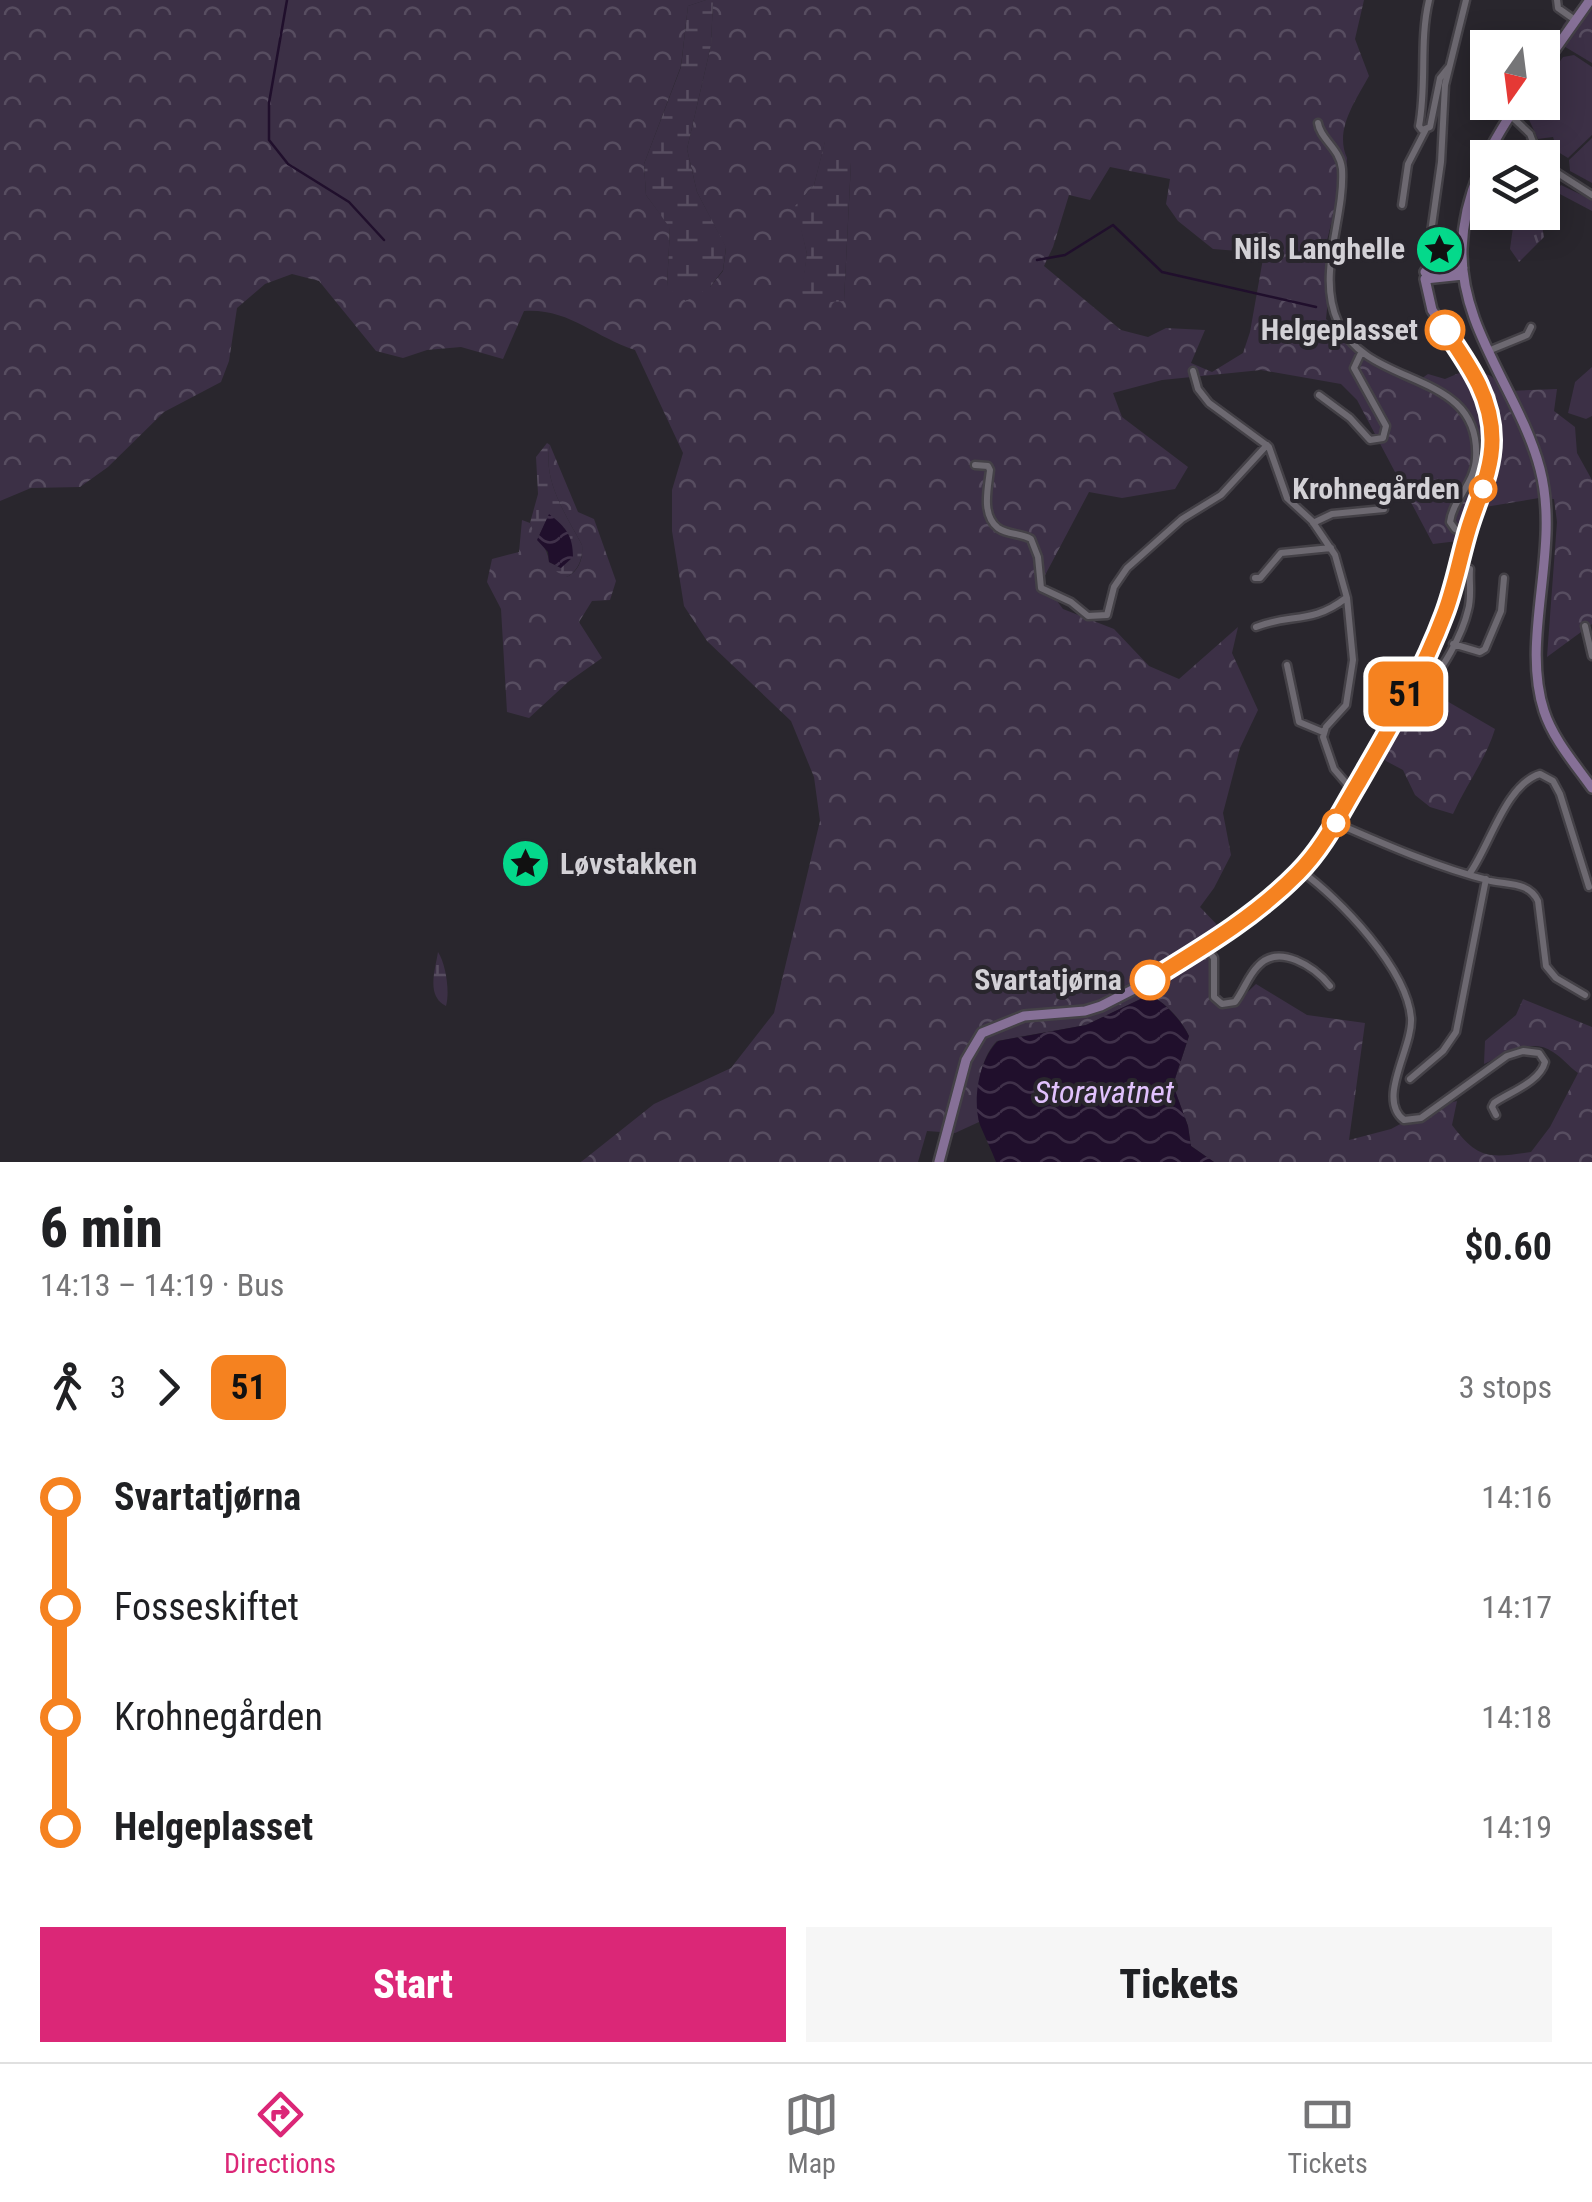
<!DOCTYPE html>
<meta charset="utf-8">
<style>
:root{--surface:#fff;--page:#f6f6f6;--text:#202124;--muted:#757577;--line:#e0e0e0;--accent:#db2777}
body{margin:0;font-family:"Roboto Condensed",sans-serif;background:var(--page);color:var(--text);height:100vh;display:flex;flex-direction:column;font-size:38px;white-space:nowrap}
*{box-sizing:border-box;margin:0}
p{font-size:32px;color:var(--muted)}
.icon{flex:none;width:55px;height:55px;fill:none;stroke:currentColor;stroke-width:2;stroke-linecap:round;stroke-linejoin:round}
.map{position:relative;height:1162px;overflow:hidden}
.panel{display:flex;flex-direction:column;background:var(--surface);flex:1}
.panel>*{flex:none}
.badge{padding:0 20px;border-radius:15px;font-size:35px;line-height:65px}
.needle{width:65px;rotate:194deg}
.buttons{position:absolute;left:1470px;top:30px;display:grid;gap:20px}
.buttons a{display:grid;place-items:center;width:90px;height:90px;border-radius:0px;background:var(--surface);box-shadow:0 5px 25px #0003;font-size:50px}
.map>.badge{position:absolute;translate:-50% -50%;box-shadow:0 0 0 5px #fff}
.legs{display:flex;align-items:center;gap:15px;height:110px;padding:0 40px;font-size:32px}
.legs p{margin-inline-start:auto}
.overview{display:flex;align-items:center;justify-content:space-between;height:170px;padding:0 40px}
h1{font-size:55px;font-weight:800;line-height:75px}
.action{display:flex;gap:20px;margin-top:auto;padding:20px 40px}
.action a{flex:1;height:115px;border-radius:0px;background:var(--accent);color:#fff;font-size:40px;font-weight:800;line-height:115px;text-align:center}
.action a+a{background:var(--page);color:var(--text)}
ul{padding:0 40px;list-style:none}
li{display:flex;align-items:center;gap:35px;height:110px;font-size:38px}
li i{display:grid;place-items:center;width:15px;height:100%;margin:0 12px;background:currentColor}
li i::after{content:'';width:25px;height:25px;margin:-12px;border:8px solid;border-radius:50%;background:var(--surface)}
li p{margin-inline-start:auto}
li:first-child i{background:linear-gradient(#0000 50%,currentColor 0)}
li:last-child i{background:linear-gradient(currentColor 50%,#0000 0)}
.tabs{display:flex;justify-content:space-around;align-items:center;height:140px;border-top:2px solid var(--line);background:var(--surface);font-size:28px;color:var(--muted)}
.tabs a{display:grid;justify-items:center;gap:5px}
.tabs .on{color:var(--accent)}
.map>svg:first-child{display:block}
.grass{fill:url(#grass-tufts)}
.forest{fill:url(#forest-crowns);fill-rule:evenodd}
.wetland{fill:url(#wetland-marsh)}
.garden{fill:#3c3046}
.water{fill:url(#water-waves)}
.lines{fill:none;stroke-linecap:round;stroke-linejoin:round}
.stream{stroke:#200f2c;stroke-width:2.5}
.street-casing{stroke:#444147;stroke-width:11}
.secondary-casing{stroke:#444147;stroke-width:14}
.street{stroke:#6d6971;stroke-width:6}
.secondary{stroke:#867097;stroke-width:9}
.line-1-casing{stroke:#fff;stroke-width:22}
.line-1{stroke:#f58220;stroke-width:15}
.stop-1-dot{fill:#fff;stroke:#f58220;stroke-width:5}
.labels{text-anchor:middle;stroke-width:8;stroke-linejoin:round;paint-order:stroke}
.poi-label{font-size:30px;font-weight:bold;fill:#d3d1d6;stroke:#29262d;text-anchor:end}
.stop-label{font-size:30px;font-weight:bold;fill:#d3d1d6;stroke:#29262d;text-anchor:end}
.water-label{font-size:32px;font-style:italic;fill:#e1c2fd;stroke:#29262d}
</style>
<div class="map">
<svg width="1592" height="1162" viewBox="0 0 1592 1162">
<defs>
<pattern id="grass-tufts" width="24" height="20" patternUnits="userSpaceOnUse" patternTransform="scale(2.5)"><rect width="24" height="20" fill="#3c3046"/><path d="M3 7l-1-3M5 7V3M7 7l1-3M15 17l-1-3M17 17v-4M19 17l1-3" fill="none" stroke="#574d60"/></pattern>
<pattern id="forest-crowns" width="20" height="18" patternUnits="userSpaceOnUse" patternTransform="scale(2.5)"><rect width="20" height="18" fill="#3c3046"/><path d="M2 6a3 3 0 1 1 6 0M12 15a3 3 0 1 1 6 0" fill="none" stroke="#574d60"/></pattern>
<pattern id="wetland-marsh" width="20" height="14" patternUnits="userSpaceOnUse" patternTransform="scale(2.5)"><rect width="20" height="14" fill="#3c3046"/><path d="M1 5h8M5 5V1M11 12h8M15 12V8" fill="none" stroke="#574d60"/></pattern>
<pattern id="water-waves" width="16" height="10" patternUnits="userSpaceOnUse" patternTransform="scale(2.5)"><rect width="16" height="10" fill="#200f2c"/><path d="M0 5q4-4 8 0t8 0" fill="none" stroke="#40314a"/></pattern>
</defs>
<rect width="100%" height="100%" fill="#29262d"/>
<path class="grass" d="M1561,185L1592,200V211L1558,193L1554,200L1552,196Z
M1520,221L1542,226L1544,237L1519,262L1510,249L1513,227Z"/>
<path class="forest" d="M0,0H706L688,6L681,66L644,164L646,195L670,227L667,287H710L723,271L726,248L697,192L687,149L711,45L713,0H1364L1355,39L1369,76C1356,100 1334,130 1347,158L1343,212L1342,216L1331,224L1325,249L1332,261L1326,319L1364,353L1421,379L1428,374L1445,379L1471,368L1491,376L1507,391L1557,389L1554,411L1575,427L1577,453L1592,480V624L1547,657L1557,522L1554,499L1539,498L1485,507L1466,540L1433,544L1357,400L1341,384L1261,370L1162,380L1113,393L1122,417L1188,467L1175,489L1122,498L1089,492L1042,581L1063,609L1114,629L1149,666L1179,679L1238,627L1232,653L1258,710L1240,748L1223,813L1231,855L1214,888L1200,907L1221,929L1211,953L1215,1004L1237,1002L1256,984L1307,1015L1365,1023L1349,1140L1391,1129L1430,1108L1457,1101L1452,1125C1478,1160 1490,1158 1531,1152L1550,1127L1578,1073C1569,1067 1563,1058 1553,1052C1531,1037 1505,1054 1484,1064L1485,1041L1516,1015L1523,999L1592,1027V1162H1214L1191,1146L1188,1126L1173,1085L1189,1036C1182,1020 1164,1001 1149,995L1086,1025L997,1041C978,1060 976,1096 979,1122L955,1133L927,1131L918,1162H581L654,1104L731,1068L774,1013L820,821L814,777L791,721L707,641L684,606L672,531V490L683,453L635,350C594,337 569,308 524,311L503,359L461,347L427,350L403,358L376,351L319,281L292,274L265,284L237,308L229,361L221,382L164,412L108,467L80,487L31,488L0,501ZM825,142L851,163L844,301L802,293L807,254L796,206L814,185ZM1110,167L1170,179L1166,204L1178,221L1213,249L1264,253L1250,332L1243,353L1212,372L1191,363L1205,330L1166,328L1148,337L1121,330L1044,266L1053,247L1069,195L1090,200Z
M1582,0H1592V63L1557,42L1563,25Z
M550,445L578,512L594,519L616,581L610,600L592,601L579,622L602,658L568,682L529,718L507,712L501,609L487,582L492,559L519,552L522,520L530,523C536,536 548,548 549,562L567,577C580,570 583,558 582,545C566,515 542,480 550,445Z
M1409,679L1495,729C1486,759 1466,785 1453,814L1430,807L1415,795L1403,770L1386,761L1373,746Z"/>
<path class="wetland" d="M706,0H713L711,45L687,149L697,192L726,247L723,270L710,287L686,301L667,287L670,228L646,195L644,164L681,67L688,6Z
M825,141L841,142L851,162L844,301L818,303L801,293L807,254L795,206L814,185Z
M547,443L550,445C542,480 566,515 582,545C583,558 579,570 567,577L557,572L549,562L561,568L549,515L537,540L530,523L538,494L536,457Z
M438,952C446,964 450,992 446,1006C426,996 435,971 438,952Z"/>
<path class="garden" d="M1574,55L1592,67V135L1568,158L1558,152L1553,137L1538,139L1524,109L1527,103L1542,102L1543,81L1556,63L1558,64L1563,57Z
M1592,138V183L1570,171L1569,160Z
M1592,367V416L1586,419L1568,413L1575,382Z"/>
<path class="water" d="M549,514C566,527 573,536 573,557L561,568L549,562L548,552L537,540Z
M1149,995C1163,1000 1182,1021 1189,1036L1173,1085L1188,1126L1191,1146L1214,1162H996C991,1149 985,1137 980,1125C972,1100 979,1059 998,1041L1086,1025Z"/>
<g class="lines">
<path class="stream" d="M287,0L269,103V140L288,164L349,202L384,240
M1037,260L1065,255L1113,225L1162,272L1316,307"/>
<defs>
<path id="street" d="M1429,0C1419,42 1427,84 1419,126L1422,130L1430,127L1440,78L1448,68
M1557,0L1558,8L1575,20
M1510,115L1530,134L1539,158
M1318,123C1320,139 1340,148 1342,169C1345,219 1316,274 1338,322C1368,390 1481,368 1476,458C1475,483 1453,499 1450,522L1455,529L1467,535
M1542,163L1592,195
M1402,205L1408,164L1425,131
M1425,275L1441,162L1445,85L1466,0
M1488,351L1527,335L1531,327
M1193,371L1198,389L1209,403L1269,447L1287,498L1312,521L1335,555L1347,598L1353,660L1346,705L1326,727L1323,737L1334,769L1353,791
M1319,395L1350,418L1370,440L1383,438L1386,426L1354,368L1361,353
M975,465L988,466L990,470C988,488 981,515 998,528C1008,535 1021,533 1031,539L1038,557L1041,588L1071,602L1088,616L1107,615L1114,587L1127,568L1182,519L1221,495L1267,445
M1313,523L1332,514L1384,509
M1255,578H1260L1281,553L1331,548
M1585,626L1592,656
M1256,627C1290,613 1311,625 1346,598
M1453,644L1480,652L1485,649L1501,611L1504,578
M1287,665L1299,722L1323,732
M1411,685L1424,686C1442,674 1463,632 1468,610C1472,597 1469,583 1470,569
M1336,823C1386,845 1439,868 1491,881C1509,885 1529,882 1538,901L1546,966L1556,978L1585,995
M1301,871C1340,899 1407,969 1411,1018C1413,1048 1376,1099 1404,1120L1421,1118L1507,1056L1523,1051L1539,1053L1545,1062C1540,1082 1510,1092 1494,1103L1492,1107L1496,1115
M1470,873C1490,845 1506,784 1540,774L1553,781L1560,794L1589,887
M1205,947L1214,958V997L1222,1004L1235,1002C1244,990 1248,976 1258,966C1279,943 1315,967 1330,986
M1410,1079L1443,1051L1456,1032L1486,879"/>
<path id="secondary" d="M1542,68L1590,0
M1519,102C1488,148 1464,192 1462,249C1460,330 1520,393 1540,469C1561,550 1520,637 1544,711C1553,739 1575,764 1592,788
M1425,272L1463,268
M939,1162L966,1060L982,1033L1024,1016L1085,1011L1101,1006L1146,983L1257,910L1301,871L1336,823L1418,673L1442,620L1490,463L1492,430L1486,402L1471,367L1432,310L1425,279L1463,275"/>
</defs>
<use href="#street" class="street-casing"/>
<use href="#secondary" class="secondary-casing"/>
<use href="#street" class="street"/>
<use href="#secondary" class="secondary"/>
</g>
<g class="lines">
<defs>
<path id="line-1" d="M1150,980C1202,948 1255,917 1298,873C1324,847 1339,815 1357,785C1388,731 1422,674 1444,615C1455,587 1460,556 1469,527C1478,498 1492,471 1492,440C1492,396 1468,364 1445,330"/>
</defs>
<use href="#line-1" class="line-1-casing"/>
<use href="#line-1" class="line-1"/>
</g>
<defs>
<symbol id="sight-disc" viewBox="-11 -11 22 22"><circle r="9.5" fill="#04d98b" stroke="#29262d"/><path d="M0-6L1.8-2.2L6-1.7L2.9 1.2L3.7 5.4L0 3.3L-3.7 5.4L-2.9 1.2L-6-1.7L-1.8-2.2Z" fill="#111"/></symbol>
</defs>
<g fill-rule="evenodd">
<use href="#sight-disc" x="1412" y="222" width="55" height="55"/>
<use href="#sight-disc" x="498" y="836" width="55" height="55"/>
</g>
<g class="stop-1-dot">
<circle cx="1445" cy="330" r="18"/>
<circle cx="1483" cy="489" r="12"/>
<circle cx="1336" cy="823" r="12"/>
<circle cx="1150" cy="980" r="18"/>
</g>
<g class="labels">
<g class="poi-label">
<text x="1405" y="259">Nils Langhelle</text>
<text x="560" y="874" text-anchor="start">Løvstakken</text>
</g>
<g class="stop-label">
<text x="1418" y="340">Helgeplasset</text>
<text x="1460" y="499">Krohnegården</text>
<text x="1122" y="990">Svartatjørna</text>
</g>
<g class="water-label">
<text x="1104" y="1103">Storavatnet</text>
</g>
</g>
</svg>
<div class="buttons">
<a><svg class="needle" viewBox="-14 -14 28 28"><path d="M0-13l5 13h-10z" fill="#e53935"/><path d="M0 13l5-13h-10z" fill="#757577"/></svg></a>
<a><svg class="icon" aria-label="layers" viewBox="0 0 24 24"><path d="M12 4l9 5-9 5-9-5zM3 14l9 5 9-5"/></svg></a>
</div>
<b class="badge" style="left:1406px;top:694px;background:#f58220;color:#111">51</b>
</div>
<section class="panel">
<div class="overview"><div><h1>6 min</h1><p>14:13 – 14:19 · Bus</p></div><b>$0.60</b></div>
<div class="legs"><svg class="icon" aria-label="walk" viewBox="0 0 24 24"><circle cx="13" cy="4" r="2"/><path d="M13 8l-2 6 4 7M11 14l-3 7M7 12l3-4h3l4 4"/></svg>3<svg class="icon" aria-label="forward" viewBox="0 0 24 24"><path d="M9 5l7 7-7 7"/></svg><b class="badge" style="background:#f58220;color:#111">51</b><p>3 stops</p></div>
<ul>
<li><i style="color:#f58220"></i><b>Svartatjørna</b><p>14:16</p></li>
<li><i style="color:#f58220"></i><span>Fosseskiftet</span><p>14:17</p></li>
<li><i style="color:#f58220"></i><span>Krohnegården</span><p>14:18</p></li>
<li><i style="color:#f58220"></i><b>Helgeplasset</b><p>14:19</p></li>
</ul>
<div class="action"><a>Start</a><a>Tickets</a></div>
</section>
<nav class="tabs">
<a class="on"><svg class="icon" aria-label="directions" viewBox="0 0 24 24"><path d="M12 3l9 9-9 9-9-9zM9 14v-3h6M13 9l2 2-2 2"/></svg>Directions</a>
<a><svg class="icon" aria-label="map" viewBox="0 0 24 24"><path d="M3 6l6-2 6 2 6-2v14l-6 2-6-2-6 2zM9 4v14M15 6v14"/></svg>Map</a>
<a><svg class="icon" aria-label="tickets" viewBox="0 0 24 24"><path d="M3 7h18v10H3zM15 7v10"/></svg>Tickets</a>
</nav>
